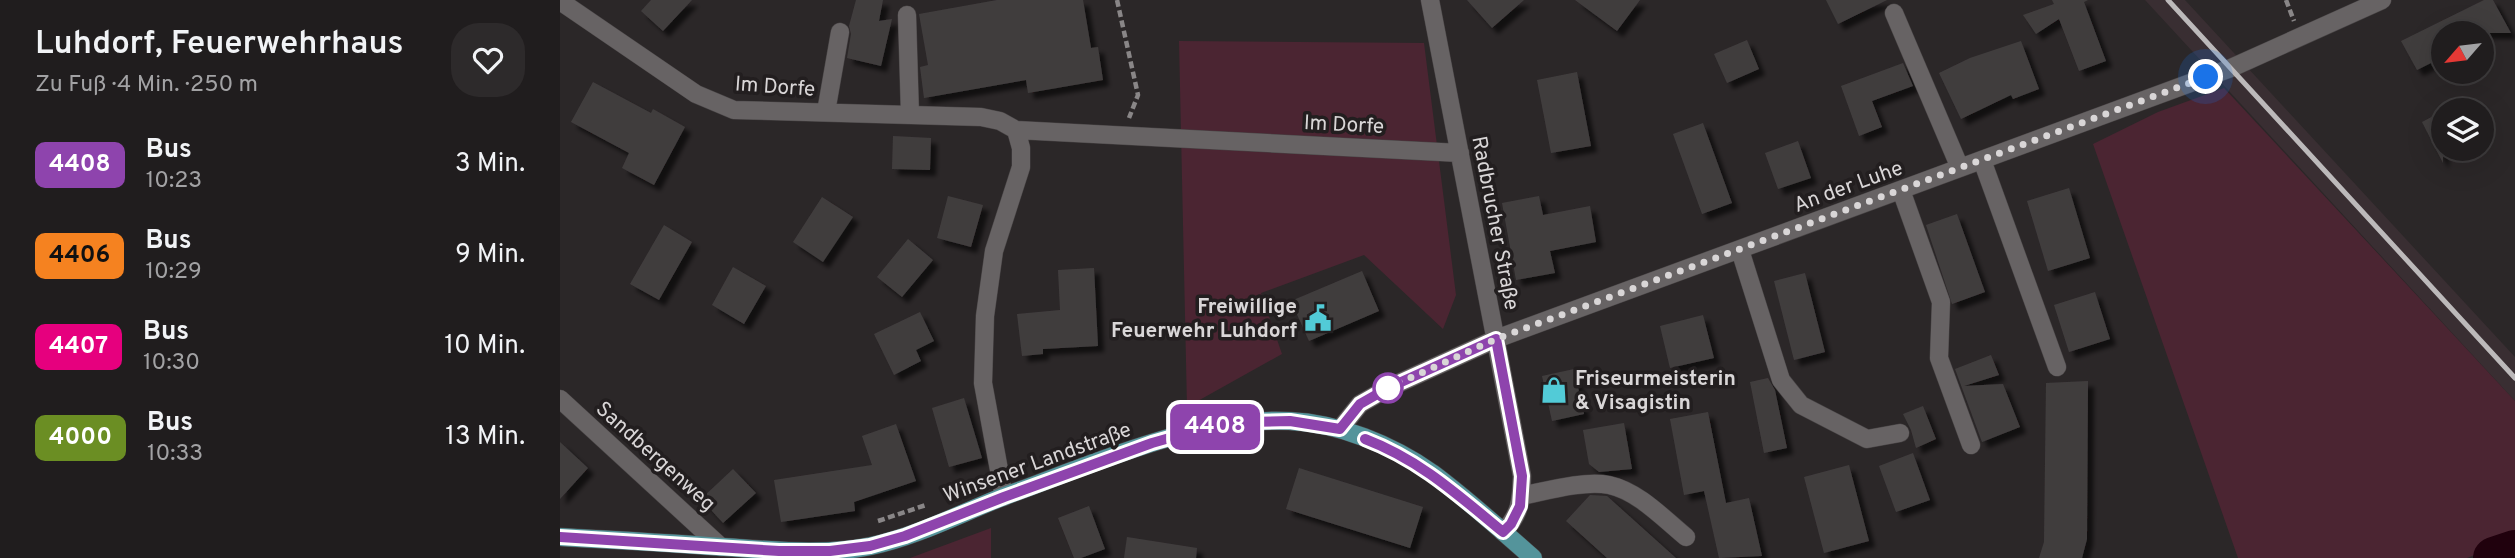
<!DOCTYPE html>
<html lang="de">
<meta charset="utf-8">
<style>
:root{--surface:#201d1e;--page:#2d2a2b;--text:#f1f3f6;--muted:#a2a2a4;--line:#3d3b3c}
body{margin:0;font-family:Overpass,sans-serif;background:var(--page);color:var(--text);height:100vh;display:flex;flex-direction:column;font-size:26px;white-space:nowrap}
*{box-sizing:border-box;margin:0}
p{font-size:23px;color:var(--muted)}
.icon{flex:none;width:38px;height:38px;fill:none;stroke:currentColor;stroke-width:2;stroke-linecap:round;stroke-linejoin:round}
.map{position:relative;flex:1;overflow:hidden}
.panel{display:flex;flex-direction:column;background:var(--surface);width:560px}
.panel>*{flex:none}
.badge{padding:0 14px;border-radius:10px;font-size:24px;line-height:46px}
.needle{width:46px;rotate:242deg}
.buttons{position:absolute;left:1871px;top:21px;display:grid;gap:14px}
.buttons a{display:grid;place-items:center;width:63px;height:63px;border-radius:50%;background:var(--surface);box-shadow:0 7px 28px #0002,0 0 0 2px var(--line);font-size:35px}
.you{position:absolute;width:35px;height:35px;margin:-18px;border:5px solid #fff;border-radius:50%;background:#1a73e8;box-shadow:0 0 0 10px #1a73e833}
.map>.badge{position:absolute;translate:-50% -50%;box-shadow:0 0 0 4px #fff}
.round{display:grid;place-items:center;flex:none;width:74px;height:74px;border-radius:28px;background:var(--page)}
.headline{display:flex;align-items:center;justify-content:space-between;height:119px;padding:0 35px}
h1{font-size:33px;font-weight:600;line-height:52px}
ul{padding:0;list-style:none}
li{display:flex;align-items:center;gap:21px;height:91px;padding:0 35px}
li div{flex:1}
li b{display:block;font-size:26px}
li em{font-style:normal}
li .badge{min-width:77px;font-weight:700;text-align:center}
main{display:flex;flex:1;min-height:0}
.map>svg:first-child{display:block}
.built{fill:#392e32}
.green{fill:#4b2532}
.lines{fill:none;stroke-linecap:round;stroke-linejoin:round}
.river{stroke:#20010d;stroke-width:42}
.building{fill:#413d3e;filter:url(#shadow)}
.minor-casing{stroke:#474344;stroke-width:19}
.major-casing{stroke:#474344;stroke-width:19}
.path{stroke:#898687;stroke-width:4.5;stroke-dasharray:7 3.5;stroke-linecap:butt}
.minor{stroke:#676364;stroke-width:18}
.major{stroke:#54949b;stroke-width:18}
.rail{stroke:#bcb9ba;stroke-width:5}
.line-casing{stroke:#fff;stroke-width:16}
.line{stroke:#8e44ad;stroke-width:10}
.walk{stroke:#d9d6d7;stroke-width:7;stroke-dasharray:0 12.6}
.stop-dot{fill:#fff;stroke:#8e44ad;stroke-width:3.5}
.labels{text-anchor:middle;stroke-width:7;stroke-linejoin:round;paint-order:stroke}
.street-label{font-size:21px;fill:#d9d6d7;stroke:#221e1f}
.poi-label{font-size:21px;font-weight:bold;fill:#d9d6d7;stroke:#221e1f;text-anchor:end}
</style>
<main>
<section class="panel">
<div class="headline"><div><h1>Luhdorf, Feuerwehrhaus</h1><p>Zu Fuß · 4 Min. · 250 m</p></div><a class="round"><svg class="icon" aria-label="heart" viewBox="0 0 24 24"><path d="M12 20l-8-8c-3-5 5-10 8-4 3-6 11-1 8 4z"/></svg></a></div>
<ul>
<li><span class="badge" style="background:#8e44ad;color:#fff">4408</span><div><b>Bus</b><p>10:23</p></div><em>3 Min.</em></li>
<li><span class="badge" style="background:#f58220;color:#111">4406</span><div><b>Bus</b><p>10:29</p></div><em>9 Min.</em></li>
<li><span class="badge" style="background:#e6007e;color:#fff">4407</span><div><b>Bus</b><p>10:30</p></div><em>10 Min.</em></li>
<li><span class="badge" style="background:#6b8e23;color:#fff">4000</span><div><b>Bus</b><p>10:33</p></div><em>13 Min.</em></li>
</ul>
</section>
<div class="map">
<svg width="1955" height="558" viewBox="0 0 1955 558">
<defs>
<filter id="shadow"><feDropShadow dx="6" dy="6" stdDeviation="2" flood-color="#0009"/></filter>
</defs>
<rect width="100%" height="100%" fill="#2b2728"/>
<path class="built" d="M1585,0H1625L1955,357V401Z"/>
<path class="green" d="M619,41L864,43L896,295L883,329L804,255L701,293L722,354L627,407Z
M1664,88L1955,401V534L1952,540L1907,558H1678L1533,144L1598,112Z
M431,528V558H350Z"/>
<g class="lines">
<path class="river" d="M1934,558L1955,551"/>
</g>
<path class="building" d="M91,0H132L103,31L81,11Z
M296,0H323L319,21L332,19L321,66L287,58L291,34L289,26Z
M437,0H523L531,48L538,47L543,80L468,93L466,80L364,98L360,67L368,65L359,14Z
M907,0H964L932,28Z
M1015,0H1080L1057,31Z
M1266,0H1327L1278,24Z
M1492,0H1528L1524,2L1546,61L1519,71L1499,19L1476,34L1463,15L1494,4Z
M1924,0H1933L1951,33H1883V57L1857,70L1841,41Z
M1187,40L1199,69L1167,83L1154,54Z
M1461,41L1479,89L1453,99L1451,95L1401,119L1379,73L1410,58Z
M1343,63L1353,86L1312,101L1322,127L1299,136L1281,86Z
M1017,72L1031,146L991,153L977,80Z
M33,82L91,113L93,109L125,127L94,185L62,168L69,153L11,122Z
M1883,111V163L1862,122Z
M1143,123L1172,203L1142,214L1113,134Z
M333,136L371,138L370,170L332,169Z
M1238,141L1251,178L1218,189L1205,153Z
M1509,188L1530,258L1488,271L1467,201Z
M388,196L423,205L411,247L377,238Z
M979,196L983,215L1030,206L1036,242L990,251L995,273L956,280L942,203Z
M262,197L293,217L263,262L233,242Z
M1397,214L1425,292L1392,304L1366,225Z
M104,225L132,242L99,300L70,284Z
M348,239L373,260L342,297L317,277Z
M173,267L206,286L184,324L152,305Z
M534,268L538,346L483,349V354L462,356L457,314L500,310L498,270Z
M802,271L819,311L749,341L731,301Z
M1245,273L1265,352L1234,360L1214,281Z
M1535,292L1550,339L1509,352L1494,305Z
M360,312L374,341L356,350L361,361L334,375L314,334Z
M1143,315L1154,358L1110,368L1100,326Z
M1431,355L1439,375L1404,386L1443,384L1460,427L1422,442L1395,369Z
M1014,369L1024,414L992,421L982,376Z
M1208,378L1215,390L1227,448L1204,453L1190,382Z
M1528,381L1527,539L1522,558H1479L1484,542L1486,383Z
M404,398L422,458L389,467L372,408Z
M1363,406L1376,439L1356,448L1351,430L1343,414Z
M1148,412L1166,503L1189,498L1202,556L1159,558L1144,491L1124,495L1110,419Z
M1064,423L1072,469L1039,472L1029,464L1023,430Z
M336,424L356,481L294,502L295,511L221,522L214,480L312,465L302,436Z
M0,442L28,468L0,499Z
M1353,453L1370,500L1336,512L1319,466Z
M1289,465L1309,541L1264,553L1244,477Z
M739,468L863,507L850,548L726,509Z
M173,469L196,493L163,523L141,499Z
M1030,495L1047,496L1116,558H1047L1006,521Z
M529,506L545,549L521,558H514L498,518Z
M567,537L637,548L636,558H564Z"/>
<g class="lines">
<defs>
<path id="minor" d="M870,0L962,476C961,500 961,514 943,532
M0,1L136,94L174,110L421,117L440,121L456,130L900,153
M1334,13L1400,168
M347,15L350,115
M266,112L280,32
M1422,160L1497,367
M1341,190L1381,302L1379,358L1411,445
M1180,250L1221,380L1241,405L1307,439L1340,433
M0,399L161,547
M780,429L800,404L828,388L936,339L1671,68L1822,0
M961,496C986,491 1024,480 1049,485C1078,491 1104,519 1126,537
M444,497L423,383L425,316L434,251L461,167V148L456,130"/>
<path id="major" d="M0,537C55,540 109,543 164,547C212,550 263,556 311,546C358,536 401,513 445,496C530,465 638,416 729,421C779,423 832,445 872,473C907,499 940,529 973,558"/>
</defs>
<use href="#minor" class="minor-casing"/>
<use href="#major" class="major-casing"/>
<path class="path" d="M557,0L578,95L569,118
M1726,0L1734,21
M318,521L366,505"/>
<use href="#minor" class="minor"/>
<use href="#major" class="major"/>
<path class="rail" d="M1608,0L1955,378"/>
</g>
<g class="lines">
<defs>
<path id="line" d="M0,537L219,551H270L310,546L345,536L444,497L592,443L634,431L686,422L730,421L780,429L800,404L828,388L936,339L962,476L960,506L951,524L943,532C898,495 860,460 805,439"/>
</defs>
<use href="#line" class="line-casing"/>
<use href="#line" class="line"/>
<path class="walk" d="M828,388L936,339L1646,77"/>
</g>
<defs>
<symbol id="civic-bare" viewBox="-9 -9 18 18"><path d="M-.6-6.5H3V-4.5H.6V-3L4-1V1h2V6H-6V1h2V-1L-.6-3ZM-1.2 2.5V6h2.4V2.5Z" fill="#52cbd7" stroke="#221e1f" stroke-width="2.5" paint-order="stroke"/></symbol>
<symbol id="shop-bare" viewBox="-9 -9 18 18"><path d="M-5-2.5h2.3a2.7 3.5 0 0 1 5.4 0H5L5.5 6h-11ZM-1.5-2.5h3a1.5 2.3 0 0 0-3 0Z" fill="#52cbd7" stroke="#221e1f" stroke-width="2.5" paint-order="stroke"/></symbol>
</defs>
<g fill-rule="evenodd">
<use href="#civic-bare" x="739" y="299" width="38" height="38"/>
<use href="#shop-bare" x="975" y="371" width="38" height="38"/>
</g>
<circle class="stop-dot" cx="828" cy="388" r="14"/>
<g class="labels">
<g class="street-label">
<text transform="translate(215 86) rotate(4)" y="7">Im Dorfe</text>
<text transform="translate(784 124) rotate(3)" y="7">Im Dorfe</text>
<text transform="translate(1288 186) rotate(-20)" y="7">An der Luhe</text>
<text transform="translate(936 223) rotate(79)" y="7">Radbrucher Straße</text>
<text transform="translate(96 456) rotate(42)" y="7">Sandbergenweg</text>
<text transform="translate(477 462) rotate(-20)" y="7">Winsener Landstraße</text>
</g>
<g class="poi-label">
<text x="737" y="313">Freiwillige<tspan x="737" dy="24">Feuerwehr Luhdorf</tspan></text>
<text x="1015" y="385" text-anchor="start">Friseurmeisterin<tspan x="1015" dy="24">&amp; Visagistin</tspan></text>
</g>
</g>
</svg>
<div class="buttons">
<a><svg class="needle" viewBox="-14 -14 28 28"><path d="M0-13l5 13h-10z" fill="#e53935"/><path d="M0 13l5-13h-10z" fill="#a2a2a4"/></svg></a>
<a><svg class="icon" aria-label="layers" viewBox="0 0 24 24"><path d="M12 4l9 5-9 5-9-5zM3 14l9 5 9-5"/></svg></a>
</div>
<div class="you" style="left:1646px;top:77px"></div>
<b class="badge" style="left:655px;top:427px;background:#8e44ad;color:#fff">4408</b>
</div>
</main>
